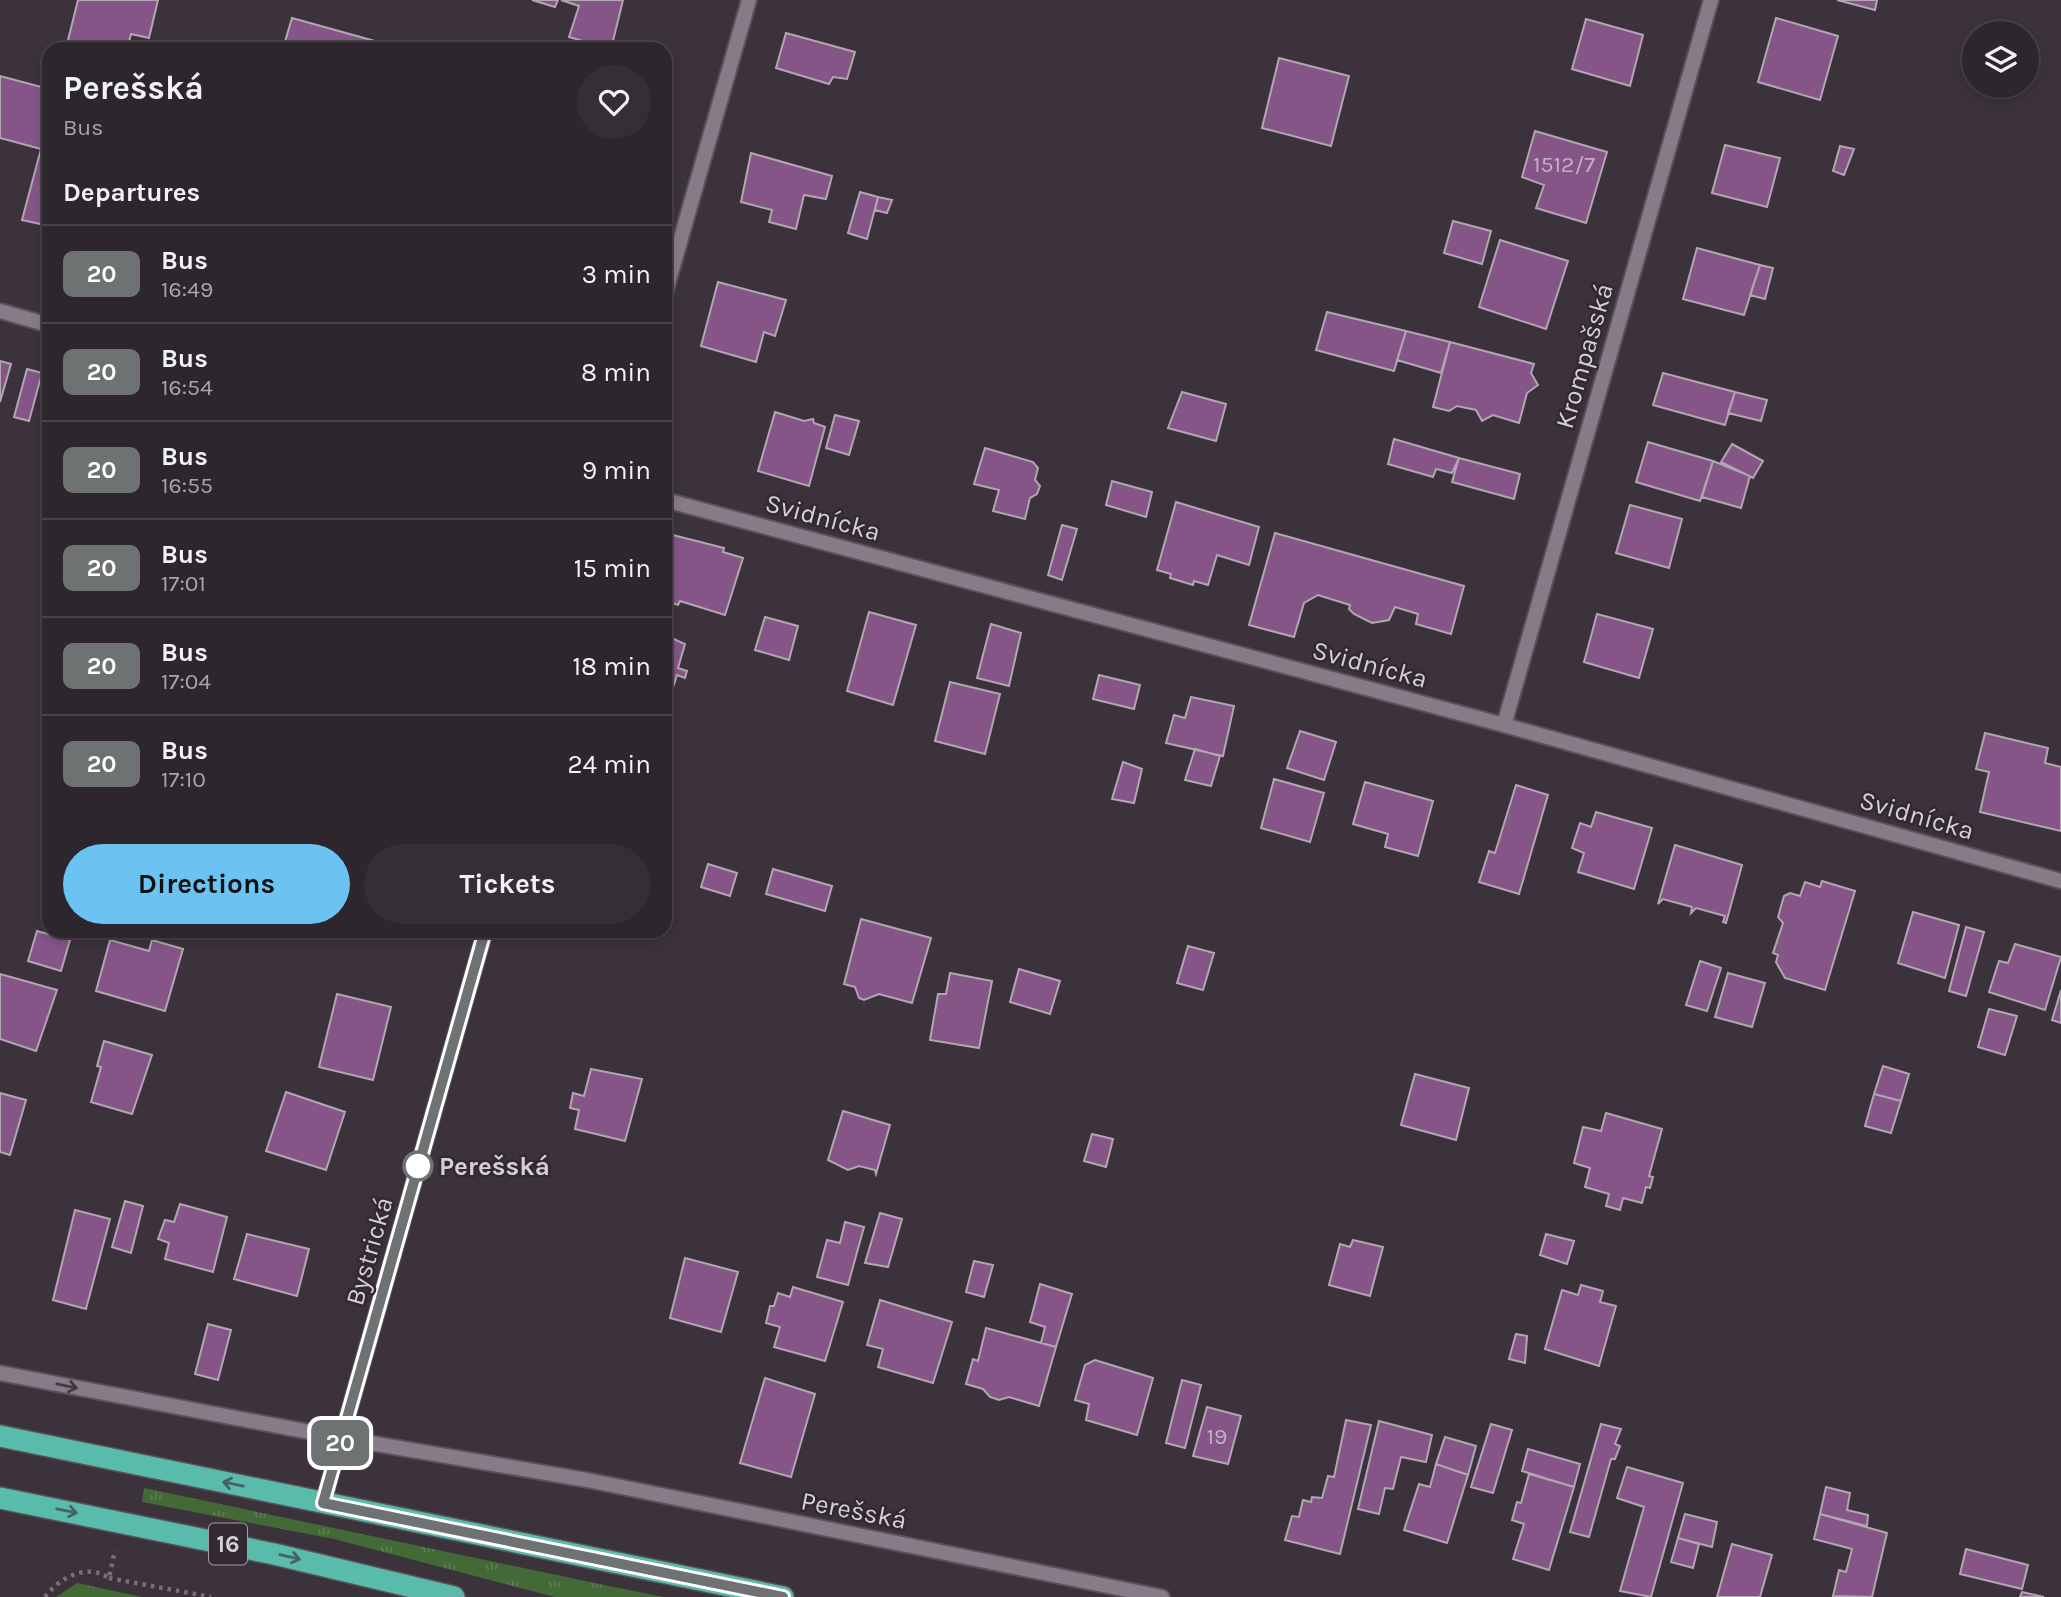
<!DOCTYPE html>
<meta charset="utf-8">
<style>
:root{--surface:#2d262d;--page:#352e35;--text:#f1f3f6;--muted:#a7a5aa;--line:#484349;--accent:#6bc3f2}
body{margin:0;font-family:Karla,sans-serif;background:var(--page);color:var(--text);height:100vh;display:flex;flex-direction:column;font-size:26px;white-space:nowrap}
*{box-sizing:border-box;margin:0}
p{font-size:23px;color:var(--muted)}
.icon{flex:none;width:38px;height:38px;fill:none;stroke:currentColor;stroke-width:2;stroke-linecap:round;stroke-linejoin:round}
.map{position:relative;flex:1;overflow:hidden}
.panel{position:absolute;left:42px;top:42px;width:630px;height:896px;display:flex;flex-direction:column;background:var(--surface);border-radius:21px;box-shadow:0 4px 10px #0003,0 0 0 2px var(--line)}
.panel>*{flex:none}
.badge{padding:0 14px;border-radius:10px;font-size:24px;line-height:46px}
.fabs{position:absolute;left:1962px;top:21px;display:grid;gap:14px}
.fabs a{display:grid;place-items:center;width:77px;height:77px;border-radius:50%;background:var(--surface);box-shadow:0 4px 10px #0003,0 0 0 2px var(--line);font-size:35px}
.map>.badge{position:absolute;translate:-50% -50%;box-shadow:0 0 0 4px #fff}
h2{padding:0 21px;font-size:26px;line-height:63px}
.round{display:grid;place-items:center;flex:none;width:74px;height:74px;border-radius:37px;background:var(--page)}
.head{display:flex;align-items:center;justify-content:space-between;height:119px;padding:0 21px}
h1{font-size:33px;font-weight:700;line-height:52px}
.button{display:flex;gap:14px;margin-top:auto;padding:14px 21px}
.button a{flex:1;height:80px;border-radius:42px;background:var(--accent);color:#111;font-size:28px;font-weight:700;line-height:80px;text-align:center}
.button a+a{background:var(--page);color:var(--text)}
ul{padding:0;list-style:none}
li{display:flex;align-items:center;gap:21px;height:98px;padding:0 21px;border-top:2px solid var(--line)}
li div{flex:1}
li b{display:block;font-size:26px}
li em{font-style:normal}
li .badge{min-width:77px;font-weight:700;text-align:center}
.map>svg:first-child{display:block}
.grass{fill:url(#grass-tufts)}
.building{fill:#855588;stroke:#b1a6b1;stroke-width:2}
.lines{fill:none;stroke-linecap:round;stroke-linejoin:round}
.street-casing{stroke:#595159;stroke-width:18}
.highway-casing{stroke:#595159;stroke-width:24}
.path{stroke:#787078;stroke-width:4.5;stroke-dasharray:3.5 5;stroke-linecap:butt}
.street{stroke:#867b86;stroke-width:14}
.highway{stroke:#59bcab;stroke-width:21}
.oneway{stroke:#433943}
.oneway2{stroke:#426462}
.line-casing{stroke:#fff;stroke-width:16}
.line{stroke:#6f7273;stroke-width:10}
.stop-dot{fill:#fff;stroke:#6f7273;stroke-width:3.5}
.labels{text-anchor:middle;stroke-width:5;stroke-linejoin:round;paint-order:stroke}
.number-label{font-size:23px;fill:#c2b1c2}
.shield{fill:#322932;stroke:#a59ea5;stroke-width:2}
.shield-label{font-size:24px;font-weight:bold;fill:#d6d0d6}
.street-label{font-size:26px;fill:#d6d0d6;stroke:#322932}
.stop-label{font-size:26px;font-weight:bold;fill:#d6d0d6;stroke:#322932;text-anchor:start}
</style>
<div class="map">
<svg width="2061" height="1597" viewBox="0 0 2061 1597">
<defs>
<pattern id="grass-tufts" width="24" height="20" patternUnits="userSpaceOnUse" patternTransform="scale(1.75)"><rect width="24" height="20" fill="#436936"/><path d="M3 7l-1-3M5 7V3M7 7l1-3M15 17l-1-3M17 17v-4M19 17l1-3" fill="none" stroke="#5d7d52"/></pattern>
</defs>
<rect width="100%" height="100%" fill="#3c323c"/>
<path class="grass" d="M144,1488L609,1586L664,1597H555L334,1539L142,1502Z
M77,1583L142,1597H56Z"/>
<path class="building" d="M78,0H158L149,38L131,34L127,49H88L67,44Z
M532,0H558L555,7Z
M561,0H623L611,49L569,37L579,6Z
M1837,0H1877L1875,10Z
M292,18L382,43L380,49H287L284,45Z
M1776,18L1838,36L1820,100L1758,82Z
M1586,19L1643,35L1630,86L1572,69Z
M786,33L855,52L847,79L833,77L829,84L776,68Z
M1279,58L1349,76L1331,146L1262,128Z
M0,76L49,89V118L41,149L0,138Z
M1535,131L1607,152L1586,223L1536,208L1544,185L1522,177Z
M1725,145L1780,158L1767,207L1712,193Z
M1840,146L1854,149L1844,175L1833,171Z
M41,149L49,152V226L22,220Z
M751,153L832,176L826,199L804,195L796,229L769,222L772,210L741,202Z
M860,192L878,197L867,239L848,233Z
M878,197L892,200L887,213L875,210Z
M1453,221L1491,231L1482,264L1444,253Z
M1500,240L1568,261L1546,329L1479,307Z
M1697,248L1760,265L1744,315L1683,299Z
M1760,265L1773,268L1765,299L1750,295Z
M718,282L786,300L775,336L764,332L756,362L701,346Z
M1327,312L1406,331L1394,371L1316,350Z
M1406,331L1450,342L1441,373L1397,360Z
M1450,342L1534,364L1531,373L1538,385L1527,393L1519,423L1493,415L1482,421L1476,410L1457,406L1449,411L1433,407Z
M0,361L11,364L0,402Z
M27,369L42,373L29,421L14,417Z
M1663,373L1735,392L1725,425L1653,405Z
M1182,392L1226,404L1216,441L1168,428Z
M1735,392L1767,400L1761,421L1728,413Z
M775,412L804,421L813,419L814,423L825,427L809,486L758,471Z
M835,415L859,421L849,455L826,448Z
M1394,439L1459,458L1452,473L1436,469L1433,477L1388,464Z
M1648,442L1713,461L1700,501L1636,482Z
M1732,444L1763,461L1753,478L1721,462Z
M985,448L1033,462L1038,468L1035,480L1040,486L1037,494L1030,498L1025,519L993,511L999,490L974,484Z
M1459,458L1520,474L1514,499L1452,482Z
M1713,461L1750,476L1741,508L1702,497Z
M1112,481L1152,492L1146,517L1106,505Z
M1176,502L1259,527L1249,565L1217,555L1208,585L1194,581L1193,585L1170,578L1171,574L1157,570Z
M1630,505L1682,519L1669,568L1616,553Z
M1062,525L1077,529L1062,580L1048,575Z
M665,533L724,548L723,552L743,558L725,615L680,601L678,605L665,600Z
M1275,533L1464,586L1451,634L1416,624L1418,614L1395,607L1389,620L1372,623L1354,614L1349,609L1350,605L1318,595L1304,603L1294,637L1249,625Z
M869,612L916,625L893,705L847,691Z
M1597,614L1653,629L1639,678L1584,662Z
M765,617L798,626L789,660L755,650Z
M991,624L1021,633L1009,686L977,678Z
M665,635L685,644L678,668L687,671L685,678L677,675L668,703L665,702Z
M1099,675L1140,685L1134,709L1093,699Z
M950,682L1000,694L985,754L935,741Z
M1191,697L1234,706L1223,756L1166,743L1174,715L1185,718Z
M1300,731L1336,742L1324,780L1287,768Z
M1985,733L2048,748L2045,763L2061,767V831L1980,812L1989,772L1976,769Z
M1195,749L1220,756L1211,786L1185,780Z
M1123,762L1142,769L1134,803L1112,799Z
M1274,779L1324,793L1310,842L1261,828Z
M1365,782L1433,801L1418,856L1385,847L1388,834L1353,824Z
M1516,785L1548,795L1519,894L1479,882L1489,851L1495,853Z
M1596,812L1652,828L1634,889L1578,872L1584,853L1572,848L1580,823L1591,827Z
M1675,845L1742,865L1726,923L1723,922L1725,916L1696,908L1691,913L1692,907L1663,899L1658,904Z
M708,864L737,873L730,896L701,887Z
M773,869L832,886L825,911L766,894Z
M1822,881L1855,891L1825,990L1785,978L1776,962L1778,955L1773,953L1783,923L1778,917L1784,896L1790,893L1800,896L1805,882L1820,887Z
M1913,912L1959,925L1945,978L1898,963Z
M861,919L931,938L912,1003L879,994L864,1000L859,998L855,987L844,984Z
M1966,927L1984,932L1966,996L1949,991Z
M37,931L70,940L61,971L28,961Z
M110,940L149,951L152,940L183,949L165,1011L96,991Z
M2015,944L2061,957L2045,1010L1989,992L1999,961L2008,963Z
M1188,946L1214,953L1203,990L1177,983Z
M1700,961L1721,968L1707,1011L1686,1005Z
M1019,969L1060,981L1050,1014L1010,1002Z
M950,973L992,981L979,1048L930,1040L938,994H946Z
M1728,973L1765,983L1752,1027L1715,1017Z
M0,974L57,990L36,1051L0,1039Z
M2061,990V1023L2052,1020Z
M337,994L391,1007L373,1080L319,1067Z
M1989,1009L2017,1016L2005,1055L1978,1047Z
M104,1041L152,1055L132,1114L91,1102L101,1067L97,1066Z
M1883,1066L1909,1074L1901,1101L1874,1094Z
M591,1069L642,1079L625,1141L575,1129L579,1110L570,1108L573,1093L584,1096Z
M1415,1074L1469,1088L1456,1140L1401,1125Z
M286,1092L345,1112L326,1170L266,1151Z
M0,1093L26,1100L10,1155L0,1152Z
M1874,1094L1901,1101L1891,1133L1865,1126Z
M843,1111L890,1125L876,1174L875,1170L859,1166L848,1170L828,1160Z
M1606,1113L1662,1129L1649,1176L1653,1177L1650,1188L1646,1187L1642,1203L1623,1198L1620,1210L1606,1206L1609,1194L1585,1187L1590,1168L1574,1163L1583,1127L1601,1131Z
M1092,1134L1113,1139L1106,1167L1084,1161Z
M125,1201L143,1206L131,1253L112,1247Z
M180,1204L227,1217L213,1272L165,1259L169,1243L158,1239L165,1220L174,1222Z
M75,1210L110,1219L86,1309L53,1300Z
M880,1213L902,1219L888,1267L865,1263Z
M845,1222L864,1227L848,1285L817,1277L827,1240L840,1243Z
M247,1234L309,1249L297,1296L234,1279Z
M1546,1234L1574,1241L1567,1264L1540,1255Z
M1353,1240L1383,1247L1370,1296L1329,1285L1340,1244L1350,1247Z
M685,1258L738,1272L721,1332L670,1318Z
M974,1261L993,1265L984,1297L966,1292Z
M1040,1284L1072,1294L1056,1347L1041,1343L1045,1327L1030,1322Z
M1581,1285L1603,1291L1600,1302L1616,1306L1599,1366L1545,1349L1562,1290L1578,1295Z
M793,1287L843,1302L825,1361L774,1347L780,1327L766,1323L770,1306H774L778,1293L790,1297Z
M880,1300L952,1322L933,1383L878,1367L883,1349L867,1345Z
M208,1324L231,1330L218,1380L195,1374Z
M986,1328L1056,1347L1039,1406L1009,1397L999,1400L990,1397L983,1389L966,1384L973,1359L978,1361Z
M1516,1334L1527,1336L1525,1363L1509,1359Z
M1095,1360L1153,1378L1137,1435L1086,1420L1089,1404L1075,1400L1085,1365Z
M765,1378L815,1394L791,1477L740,1463Z
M1182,1380L1201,1385L1185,1448L1166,1443Z
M1207,1407L1241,1416L1228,1464L1193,1456Z
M1346,1420L1371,1425L1340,1554L1285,1540L1292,1516L1299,1517L1303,1500L1311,1502L1312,1497L1322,1498L1328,1476L1334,1477Z
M1379,1421L1432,1435L1426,1462L1401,1457L1393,1489L1385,1488L1379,1514L1358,1509Z
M1491,1424L1512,1430L1493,1493L1471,1487Z
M1601,1424L1621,1429L1615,1444L1620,1446L1615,1459H1611L1589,1537L1570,1532Z
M1445,1437L1476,1446L1468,1475L1436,1464Z
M1528,1449L1580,1464L1574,1487L1522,1471Z
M1436,1464L1468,1475L1447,1543L1404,1530L1419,1484L1430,1487Z
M1627,1467L1683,1483L1651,1597L1620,1591L1644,1507L1617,1498Z
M1529,1474L1574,1487L1549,1570L1513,1559L1524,1524L1512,1520L1517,1502L1521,1503Z
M1826,1487L1850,1493L1847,1510L1868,1515L1867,1526L1820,1514Z
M1685,1514L1717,1522L1712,1547L1678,1538Z
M1820,1514L1887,1533L1872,1597L1833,1596L1839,1570L1846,1572L1852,1549L1814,1539Z
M1678,1538L1699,1544L1693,1568L1671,1562Z
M1732,1544L1772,1555L1760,1597H1717Z
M1966,1549L2028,1565L2022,1589L1960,1574Z
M2022,1592L2044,1597H2020Z"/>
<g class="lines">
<defs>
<path id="street" d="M665,294L749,0
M0,311L49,325
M665,500L1504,725L2061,881
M1504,725L1711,0
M0,1373L341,1438L587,1480L1162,1597
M323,1503L485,931"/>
<path id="highway" d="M0,1436L783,1597
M0,1498L274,1554L454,1597"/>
</defs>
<use href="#street" class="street-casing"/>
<use href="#highway" class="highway-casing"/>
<path class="path" d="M109,1578L211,1597
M45,1597C60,1577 87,1563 109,1578L115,1550"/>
<use href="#street" class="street"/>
<use href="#highway" class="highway"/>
</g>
<defs><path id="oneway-shaft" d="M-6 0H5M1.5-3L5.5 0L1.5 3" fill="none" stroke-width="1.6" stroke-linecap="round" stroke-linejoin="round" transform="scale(1.75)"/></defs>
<use class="oneway" href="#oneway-shaft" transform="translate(67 1386) rotate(12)"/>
<g class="oneway2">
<use href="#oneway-shaft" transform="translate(233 1484) rotate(-168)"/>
<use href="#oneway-shaft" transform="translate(67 1511) rotate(11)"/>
<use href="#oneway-shaft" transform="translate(290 1557) rotate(13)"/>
</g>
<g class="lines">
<defs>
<path id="line" d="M485,931L323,1503L783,1597"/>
</defs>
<use href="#line" class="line-casing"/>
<use href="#line" class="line"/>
</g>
<circle class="stop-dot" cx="418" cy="1166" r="14"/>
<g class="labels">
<g class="number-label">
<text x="1564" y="172">1512/7</text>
<text x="1217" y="1444">19</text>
</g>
<rect class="shield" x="209" y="1523.5" width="38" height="41" rx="5"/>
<g class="shield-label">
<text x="228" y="1552">16</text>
</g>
<g class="street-label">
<text transform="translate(1584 356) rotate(-74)" y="9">Krompašská</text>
<text transform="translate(823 517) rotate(15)" y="9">Svidnícka</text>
<text transform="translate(1370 664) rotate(15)" y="9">Svidnícka</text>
<text transform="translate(1917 815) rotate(16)" y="9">Svidnícka</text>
<text transform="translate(369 1251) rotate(-74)" y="9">Bystrická</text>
<text transform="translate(854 1510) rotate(11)" y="9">Perešská</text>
</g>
<g class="stop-label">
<text x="439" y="1175">Perešská</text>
</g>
</g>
</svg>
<div class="fabs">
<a><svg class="icon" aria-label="layers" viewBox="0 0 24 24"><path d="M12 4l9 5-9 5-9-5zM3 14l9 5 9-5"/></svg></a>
</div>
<b class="badge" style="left:340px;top:1443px;background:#6f7273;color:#fff">20</b>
<section class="panel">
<div class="head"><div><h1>Perešská</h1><p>Bus</p></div><a class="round"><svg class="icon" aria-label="heart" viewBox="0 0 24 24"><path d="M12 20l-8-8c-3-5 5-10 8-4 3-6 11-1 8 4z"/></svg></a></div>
<h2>Departures</h2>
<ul>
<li><span class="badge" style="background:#6f7273;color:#fff">20</span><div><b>Bus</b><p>16:49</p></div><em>3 min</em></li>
<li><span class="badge" style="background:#6f7273;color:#fff">20</span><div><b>Bus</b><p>16:54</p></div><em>8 min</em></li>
<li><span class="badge" style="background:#6f7273;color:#fff">20</span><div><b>Bus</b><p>16:55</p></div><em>9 min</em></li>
<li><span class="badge" style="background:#6f7273;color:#fff">20</span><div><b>Bus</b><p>17:01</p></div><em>15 min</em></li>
<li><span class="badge" style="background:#6f7273;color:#fff">20</span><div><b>Bus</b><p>17:04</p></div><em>18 min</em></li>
<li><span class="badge" style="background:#6f7273;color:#fff">20</span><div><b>Bus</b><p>17:10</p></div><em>24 min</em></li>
</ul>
<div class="button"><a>Directions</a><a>Tickets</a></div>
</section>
</div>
